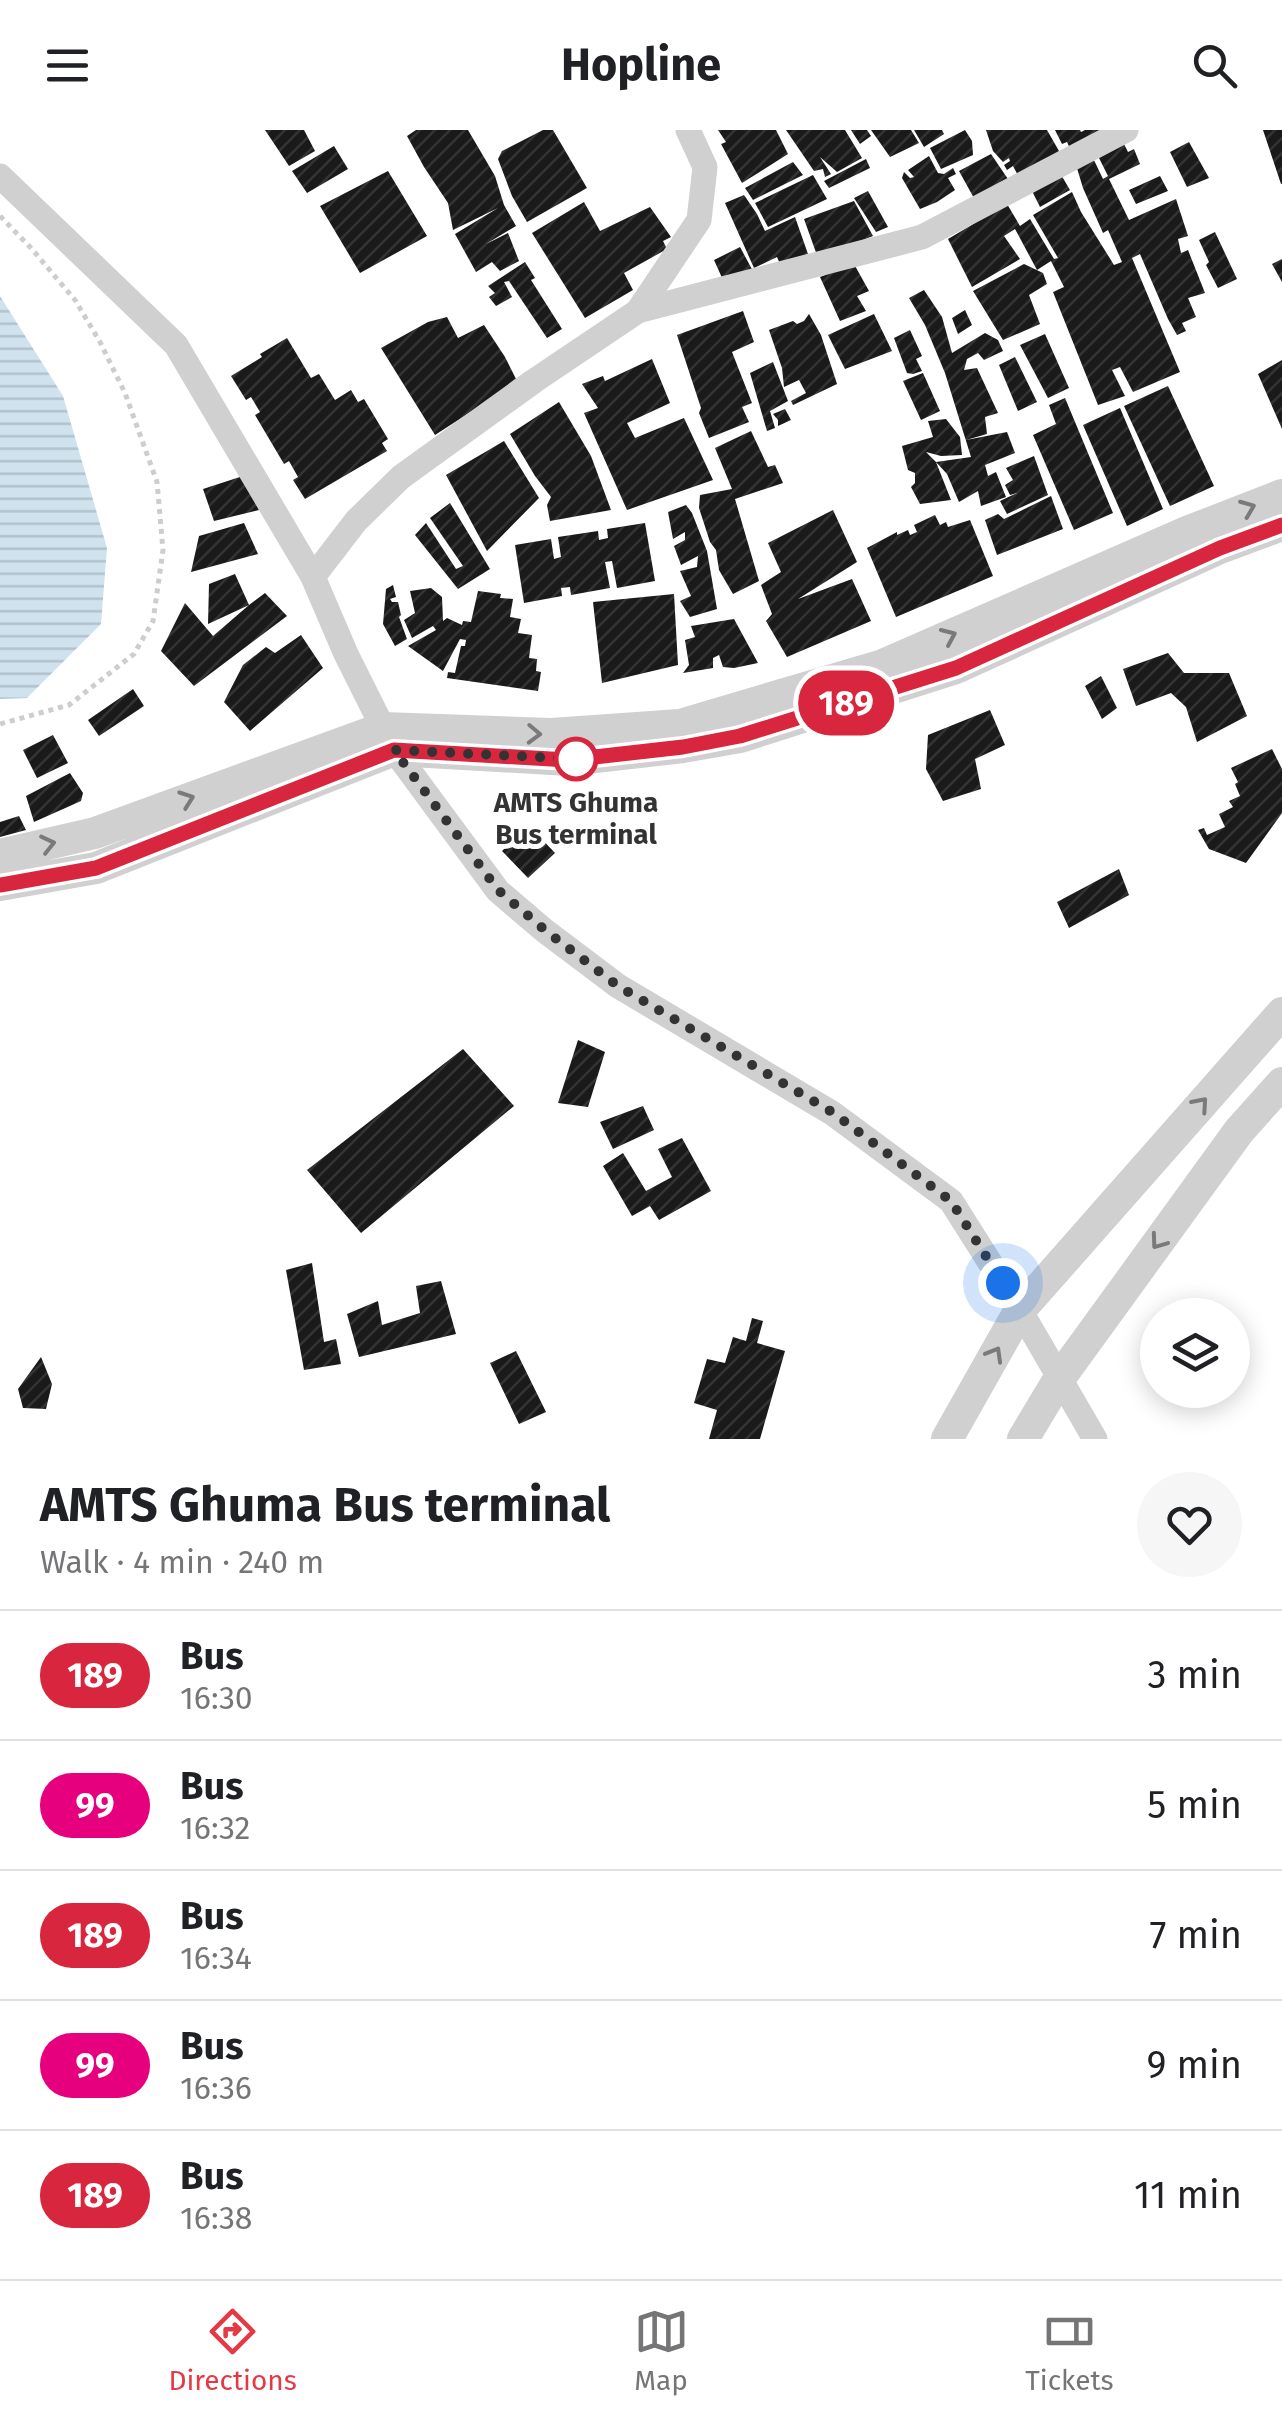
<!DOCTYPE html>
<meta charset="utf-8">
<style>
:root{--surface:#fff;--page:#f6f6f6;--text:#202124;--muted:#757577;--line:#e0e0e0;--accent:#e63946}
body{margin:0;font-family:"Fira Sans",sans-serif;background:var(--page);color:var(--text);height:100vh;display:flex;flex-direction:column;font-size:38px;white-space:nowrap}
*{box-sizing:border-box;margin:0}
p{font-size:32px;color:var(--muted)}
.icon{flex:none;width:55px;height:55px;fill:none;stroke:currentColor;stroke-width:2;stroke-linecap:round;stroke-linejoin:round}
.map{position:relative;height:1309px;overflow:hidden}
.sheet{display:flex;flex-direction:column;background:var(--surface);flex:1}
.sheet>*{flex:none}
.badge{padding:0 20px;border-radius:32px;font-size:35px;line-height:65px}
.buttons{position:absolute;left:1140px;top:1168px;display:grid;gap:20px}
.buttons a{display:grid;place-items:center;width:110px;height:110px;border-radius:50%;background:var(--surface);box-shadow:0 5px 25px #0003;font-size:50px}
.you{position:absolute;width:50px;height:50px;margin:-25px;border:8px solid #fff;border-radius:50%;background:#1a73e8;box-shadow:0 0 0 15px #1a73e833}
.map>.badge{position:absolute;translate:-50% -50%;box-shadow:0 0 0 5px #fff}
.round{display:grid;place-items:center;flex:none;width:105px;height:105px;border-radius:52px;background:var(--page)}
.headline{display:flex;align-items:center;justify-content:space-between;height:170px;padding:0 40px}
h1{font-size:48px;font-weight:700;line-height:75px}
ul{padding:0;list-style:none}
li{display:flex;align-items:center;gap:30px;height:130px;padding:0 40px;border-top:2px solid var(--line)}
li div{flex:1}
li b{display:block;font-size:38px}
li em{font-style:normal}
li .badge{min-width:110px;font-weight:700;text-align:center}
header{display:flex;justify-content:space-between;align-items:center;height:130px;padding:0 40px;background:var(--surface);font-size:45px;font-weight:700}
.tabs{display:flex;justify-content:space-around;align-items:center;height:140px;border-top:2px solid var(--line);background:var(--surface);font-size:28px;color:var(--muted)}
.tabs a{display:grid;justify-items:center;gap:5px}
.tabs .current{color:var(--accent)}
.map>svg:first-child{display:block}
.water{fill:url(#water-rules)}
.building{fill:url(#building-hatch)}
.lines{fill:none;stroke-linecap:round;stroke-linejoin:round}
.path{stroke:#cdcdcd;stroke-width:5;stroke-dasharray:5 5;stroke-linecap:butt}
.minor{stroke:#d0d0d0;stroke-width:25}
.tertiary{stroke:#d0d0d0;stroke-width:32}
.oneway{stroke:#7a7a7a}
.line-casing{stroke:#fff;stroke-width:22}
.line{stroke:#d7263d;stroke-width:15}
.walk{stroke:#333;stroke-width:10;stroke-dasharray:0 18}
.stop-dot{fill:#fff;stroke:#d7263d;stroke-width:5}
.labels{text-anchor:middle;stroke-width:10;stroke-linejoin:round;paint-order:stroke}
.stop-label{font-size:28px;font-weight:bold;fill:#333;stroke:#fff}
</style>
<header><svg class="icon" aria-label="menu" viewBox="0 0 24 24"><path d="M4 6h16M4 12h16M4 18h16"/></svg>Hopline<svg class="icon" aria-label="search" viewBox="0 0 24 24"><circle cx="10" cy="10" r="6"/><path d="M15 15l6 6"/></svg></header>
<div class="map">
<svg width="1282" height="1309" viewBox="0 0 1282 1309">
<defs>
<pattern id="water-rules" width="6" height="5" patternUnits="userSpaceOnUse" patternTransform="scale(2.5)"><rect width="6" height="5" fill="#cfe2ee"/><path d="M0 2.5h6" fill="none" stroke="#b2c2cd"/></pattern>
<pattern id="building-hatch" width="6" height="6" patternUnits="userSpaceOnUse" patternTransform="scale(2.5)"><rect width="6" height="6" fill="#1a1a1a"/><path d="M-1 1l2-2M0 6l6-6M5 7l2-2" fill="none" stroke="#333"/></pattern>
</defs>
<rect width="100%" height="100%" fill="#fff"/>
<path class="water" d="M0,166L63,266L107,418L101,494L27,568L0,569Z"/>
<path class="building" d="M265,0H304L315,21L289,36Z
M416,0H468L495,46L504,75L516,96L486,114L508,103L519,131L500,141L492,132L476,142L455,104L498,78L453,100L448,73L424,37L407,6Z
M543,0H553L587,58L527,92L512,66L498,29L502,21Z
M718,0H776L788,24L742,53L721,14L726,12Z
M786,0H845L862,28L837,42L820,27L831,44L825,47L823,39L814,41Z
M851,0H867L871,6L860,14Z
M871,0H911L919,13L890,27Z
M914,0H942L944,4L924,17Z
M965,0L972,11L973,25L941,39L930,18Z
M986,0H1047L1063,28L1021,51L1013,36L1007,40L1004,35L1010,31L1009,28L1003,32L993,21Z
M1055,0H1080L1081,2L1085,0H1103L1073,25L1067,12L1062,14Z
M1263,0H1282V54H1281Z
M1123,12L1128,22L1134,19L1140,34L1109,49L1129,90L1176,69L1188,106L1178,109L1181,123L1188,120L1205,163L1188,168L1196,187L1182,193L1186,201L1177,205L1168,189L1140,124L1132,128L1180,242L1133,262L1120,237L1112,240L1125,266L1098,275L1053,162L1064,157L1051,131L1037,140L1015,99L1004,106L1020,129L972,157L948,109L1007,74L1020,96L1030,89L1054,129L1058,128L1033,85L1072,62L1081,82L1114,135L1122,132L1108,100L1103,103L1083,58L1076,35L1092,26L1103,49L1108,46L1098,26Z
M1189,12L1209,48L1187,57L1170,22Z
M334,16L348,39L307,63L292,41Z
M991,24L1010,52L975,70L959,41Z
M929,26L938,43L944,44L953,38L956,44L948,48L955,60L937,72L920,79L902,48L904,42L910,48L914,47L908,40Z
M866,29L870,38L829,58L824,51Z
M793,32L803,45L753,70L745,58Z
M388,41L427,106L360,143L320,76Z
M1060,43L1070,60L1040,77L1032,61Z
M813,45L827,69L768,97L755,73Z
M1160,46L1168,61L1136,74L1129,60Z
M868,61L888,97L876,102L854,68Z
M744,65L757,84L765,101L795,87L808,124L780,134L777,127L754,138L725,73Z
M854,71L873,106L818,128L804,89Z
M584,72L600,101L650,77L671,107L663,111L667,119L624,143L633,160L585,188L532,103Z
M1215,102L1237,149L1218,158L1206,135L1209,132L1199,110Z
M740,117L754,143L723,150L714,130Z
M1282,129V152L1272,134Z
M525,132L535,148L531,150L562,199L547,208L509,151L504,152L512,167L496,176L489,167L495,163L488,156Z
M854,134L869,161L857,166L866,181L840,191L820,147Z
M1024,134L1043,143L1047,154L1029,165L1040,194L1003,210L973,161Z
M924,160L942,187L952,223L985,203L998,210L1003,221L984,230L978,223L967,229L964,240L977,238L998,283L985,287L987,304L966,310L1007,302L1015,323L985,335L988,346L996,342L1006,367L981,376L978,361L959,372L947,344L936,332L971,327L945,243L925,195L909,168Z
M965,180L972,195L958,204L952,188Z
M743,181L754,212L732,222L752,273L742,277L749,292L709,308L699,283L701,278L677,205Z
M809,184L821,205L837,254L793,275L791,271L806,263L799,250L784,257L782,238L769,200L793,191L797,194L804,191Z
M874,184L892,221L845,239L828,205Z
M447,187L458,208L484,195L505,227L516,249L483,274L435,305L381,218L428,192Z
M910,200L922,226L916,229L922,241L913,244L907,243L894,208Z
M1045,204L1069,258L1048,268L1020,215Z
M287,208L311,248L319,244L335,270L351,260L358,272L364,269L388,309L382,313L387,321L305,369L293,350L298,347L289,331L284,334L255,285L260,282L251,267L246,270L231,246L262,227L260,224Z
M1015,227L1037,272L1018,281L999,235Z
M652,229L670,273L627,293L635,308L684,288L713,350L627,380L584,283L598,278L582,254L603,246L605,251Z
M1282,230V299L1258,244Z
M773,232L788,271L770,281L775,298L767,301L750,243Z
M923,243L940,281L921,290L903,251Z
M1168,256L1214,356L1170,376L1124,276Z
M1065,268L1113,383L1074,400L1033,305L1056,294L1049,275Z
M559,272L591,326L611,380L550,391L547,375L551,367L535,346L510,304Z
M1120,278L1163,379L1127,396L1083,295Z
M785,279L791,290L778,296V290L773,284Z
M946,289L960,307L962,325L941,326L926,322L936,332L951,370L920,374L911,357L915,353V343L908,340L902,316L933,307L928,291Z
M751,301L768,337L775,335L783,353L735,369L759,451L733,464L719,440L716,420L710,412L699,378L700,365L732,359L715,318Z
M504,311L539,368L487,421L446,345Z
M1034,326L1048,365L1007,384L1000,371L1017,363L1010,365L1005,355L1013,350L1006,338Z
M246,345L259,380L214,391L203,359Z
M1051,366L1063,399L997,425L985,390L998,384L1004,389Z
M450,373L490,439L458,459L415,405L426,393L456,439L463,436L430,388Z
M686,375L692,383L707,421L717,479L690,487L680,471L691,466L680,441L697,437L698,426L681,435L674,416L685,410V402L673,409L668,382Z
M833,380L857,432L798,469L852,449L871,491L787,527L766,491L772,484L761,455L781,442L768,413Z
M935,385L940,395L946,392L948,397L970,390L993,446L896,487L867,418L897,402V405L908,400L910,405L917,402L914,395Z
M244,393L258,424L191,442L199,406Z
M645,393L655,451L617,458L612,431L605,432L610,458L571,465L570,457L561,458L562,466L524,473L515,415L551,409L554,429L561,427L558,407L598,401L599,410L608,408L607,399Z
M235,444L249,475L265,463L287,486L194,556L161,521L185,473L213,506L249,475L208,494L209,454Z
M393,455L396,467L390,469L392,472H398L401,485L399,487L407,509L395,516L383,494L386,459Z
M431,458L442,467L443,491L447,488L462,495L463,491L471,492L478,461L501,464L500,468L513,469L510,487L521,489L518,503L532,505L529,528L537,529L536,541L541,542L538,561L447,548L448,542L455,543L461,516H465L466,510L460,509L443,541L408,516L436,500L433,496L412,508L404,490L415,483L410,461Z
M674,464L678,535L602,553L593,472Z
M734,489L758,533L734,538L723,537L719,525L713,528V538L683,543L689,535L685,510L695,507L691,496Z
M301,505L323,538L250,601L224,572L243,535L266,517L275,523Z
M1168,523L1184,543H1229L1247,586L1197,612L1186,577L1171,563L1136,576L1123,539Z
M1101,546L1117,578L1102,589L1085,556Z
M133,559L144,576L99,606L88,590Z
M990,580L1005,615L975,629L981,659L943,671L926,639L928,605Z
M53,605L68,633L37,648L23,620Z
M1272,619L1282,639V683L1246,733L1209,719L1198,700L1204,698L1207,705L1225,697L1219,684L1233,677L1229,671L1240,666L1235,654L1238,652L1231,638Z
M70,643L83,663L81,671L34,692L26,666Z
M19,686L26,700L0,707V692Z
M529,695L555,723L528,748L502,721Z
M1119,739L1129,765L1069,798L1057,772Z
M578,910L605,922L588,977L558,973Z
M463,919L514,976L361,1103L307,1040Z
M643,976L654,1000L613,1019L600,992Z
M682,1008L711,1061L659,1090L650,1076L632,1086L603,1036L623,1023L646,1061L672,1047L658,1019Z
M312,1133L324,1212L336,1209L341,1234L304,1240L286,1140Z
M441,1151L456,1204L359,1227L347,1184L378,1171L382,1195L420,1183L416,1156Z
M752,1188L763,1191L757,1213L785,1221L760,1309H709L717,1280L694,1273L707,1229L725,1233L733,1207L746,1211Z
M516,1221L546,1282L519,1294L490,1233Z
M41,1227L52,1254L46,1279L23,1278L18,1259Z"/>
<g class="lines">
<path class="path" d="M0,86L31,118L75,170L100,212L125,263L157,352L163,420L153,491L134,524L69,575L0,594"/>
<path class="minor" d="M688,0L705,37L699,90L638,181L534,251L401,347L356,391L313,447L346,524L394,620L498,761L545,801L618,856L832,983L951,1071L1020,1180L1095,1309
M0,46L176,215L313,447
M638,181L922,107L1126,0"/>
<path class="tertiary" d="M0,725L95,703L383,598L551,604L680,595L883,535L1187,402L1282,365
M0,755L96,738L394,620L569,630L683,617L740,607L956,538L1220,418L1282,395
M947,1309L1020,1180L1282,883
M1023,1309L1059,1249L1239,1001L1282,953"/>
</g>
<defs><path id="oneway-chevron" d="M-2-3.5L2.5 0L-2 3.5" fill="none" stroke-width="1.6" stroke-linecap="round" stroke-linejoin="round" transform="scale(2.5)"/></defs>
<g class="oneway">
<use href="#oneway-chevron" transform="translate(1248 378) rotate(-22)"/>
<use href="#oneway-chevron" transform="translate(949 506) rotate(-24)"/>
<use href="#oneway-chevron" transform="translate(534 604) rotate(2)"/>
<use href="#oneway-chevron" transform="translate(187 669) rotate(-20)"/>
<use href="#oneway-chevron" transform="translate(48 714) rotate(-13)"/>
<use href="#oneway-chevron" transform="translate(1201 974) rotate(-49)"/>
<use href="#oneway-chevron" transform="translate(1158 1112) rotate(126)"/>
<use href="#oneway-chevron" transform="translate(995 1224) rotate(-60)"/>
</g>
<g class="lines">
<defs>
<path id="line" d="M0,755L96,738L394,620L568,630L683,617L740,606L956,538L1220,418L1282,395"/>
</defs>
<use href="#line" class="line-casing"/>
<use href="#line" class="line"/>
<path class="walk" d="M576,629L394,620L498,760L546,801L618,856L832,982L951,1071L1003,1153"/>
</g>
<circle class="stop-dot" cx="576" cy="629" r="20"/>
<g class="labels">
<g class="stop-label">
<text x="576" y="682">AMTS Ghuma<tspan x="576" dy="32">Bus terminal</tspan></text>
</g>
</g>
</svg>
<div class="buttons">
<a><svg class="icon" aria-label="layers" viewBox="0 0 24 24"><path d="M12 4l9 5-9 5-9-5zM3 14l9 5 9-5"/></svg></a>
</div>
<div class="you" style="left:1003px;top:1153px"></div>
<b class="badge" style="left:846px;top:573px;background:#d7263d;color:#fff">189</b>
</div>
<section class="sheet">
<div class="headline"><div><h1>AMTS Ghuma Bus terminal</h1><p>Walk · 4 min · 240 m</p></div><a class="round"><svg class="icon" aria-label="heart" viewBox="0 0 24 24"><path d="M12 20l-8-8c-3-5 5-10 8-4 3-6 11-1 8 4z"/></svg></a></div>
<ul>
<li><span class="badge" style="background:#d7263d;color:#fff">189</span><div><b>Bus</b><p>16:30</p></div><em>3 min</em></li>
<li><span class="badge" style="background:#e6007e;color:#fff">99</span><div><b>Bus</b><p>16:32</p></div><em>5 min</em></li>
<li><span class="badge" style="background:#d7263d;color:#fff">189</span><div><b>Bus</b><p>16:34</p></div><em>7 min</em></li>
<li><span class="badge" style="background:#e6007e;color:#fff">99</span><div><b>Bus</b><p>16:36</p></div><em>9 min</em></li>
<li><span class="badge" style="background:#d7263d;color:#fff">189</span><div><b>Bus</b><p>16:38</p></div><em>11 min</em></li>
</ul>
</section>
<nav class="tabs">
<a class="current"><svg class="icon" aria-label="directions" viewBox="0 0 24 24"><path d="M12 3l9 9-9 9-9-9zM9 14v-3h6M13 9l2 2-2 2"/></svg>Directions</a>
<a><svg class="icon" aria-label="map" viewBox="0 0 24 24"><path d="M3 6l6-2 6 2 6-2v14l-6 2-6-2-6 2zM9 4v14M15 6v14"/></svg>Map</a>
<a><svg class="icon" aria-label="tickets" viewBox="0 0 24 24"><path d="M3 7h18v10H3zM15 7v10"/></svg>Tickets</a>
</nav>
